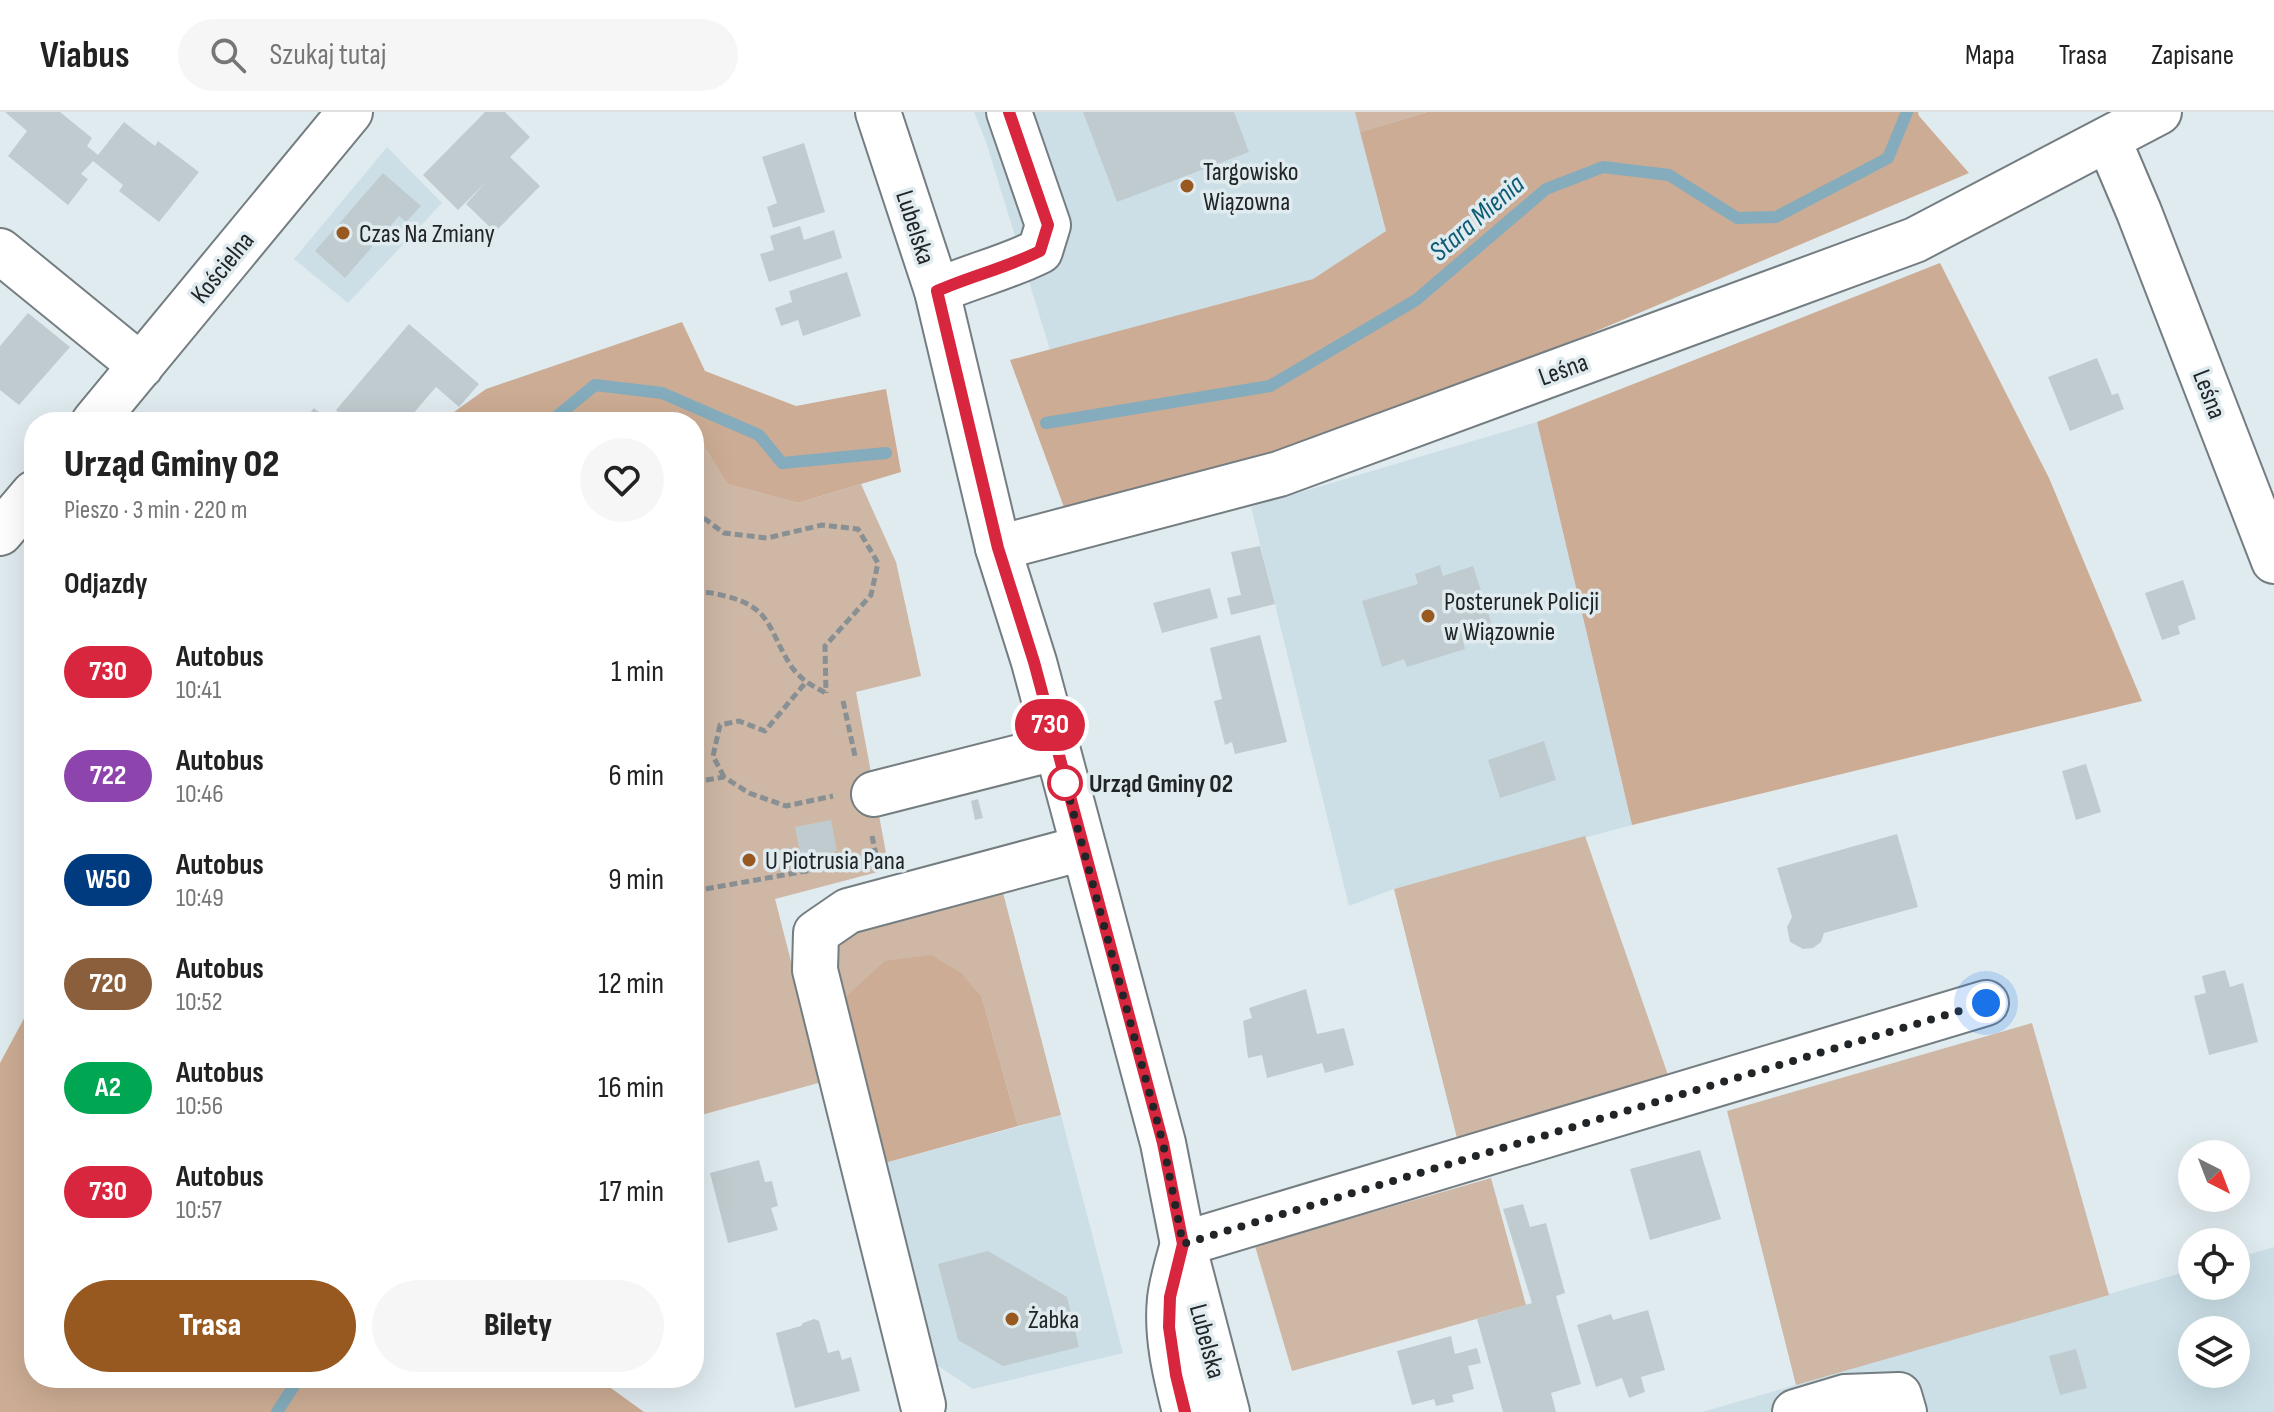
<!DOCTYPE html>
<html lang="pl">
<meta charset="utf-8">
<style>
:root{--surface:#fff;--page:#f6f6f6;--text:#222;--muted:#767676;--line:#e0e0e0;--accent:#97591f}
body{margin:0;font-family:"Sofia Sans Condensed",sans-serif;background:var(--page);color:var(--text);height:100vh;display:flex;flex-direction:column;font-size:30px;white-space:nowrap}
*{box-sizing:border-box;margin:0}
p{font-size:26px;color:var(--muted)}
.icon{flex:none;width:44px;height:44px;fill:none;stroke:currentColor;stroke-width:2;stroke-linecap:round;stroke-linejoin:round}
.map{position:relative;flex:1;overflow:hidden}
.drawer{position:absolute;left:24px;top:300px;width:680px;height:976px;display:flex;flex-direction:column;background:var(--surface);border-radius:32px;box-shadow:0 8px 32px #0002}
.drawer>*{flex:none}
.badge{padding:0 16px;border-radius:26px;font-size:28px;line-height:52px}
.needle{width:52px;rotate:138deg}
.fabs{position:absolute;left:2178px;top:1028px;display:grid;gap:16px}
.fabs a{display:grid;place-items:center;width:72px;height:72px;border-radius:50%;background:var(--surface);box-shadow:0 8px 32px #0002;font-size:40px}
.you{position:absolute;width:40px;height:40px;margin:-20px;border:6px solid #fff;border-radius:50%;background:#1a73e8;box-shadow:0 0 0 12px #1a73e833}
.map>.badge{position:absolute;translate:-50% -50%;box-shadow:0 0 0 4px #fff}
h2{padding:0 40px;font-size:30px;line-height:72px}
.round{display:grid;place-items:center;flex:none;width:84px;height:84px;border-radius:42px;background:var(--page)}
.summary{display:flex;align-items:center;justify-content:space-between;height:136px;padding:0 40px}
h1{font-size:38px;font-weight:800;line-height:60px}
.button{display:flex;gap:16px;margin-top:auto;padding:16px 40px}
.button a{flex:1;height:92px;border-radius:48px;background:var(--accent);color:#fff;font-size:32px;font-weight:800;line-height:92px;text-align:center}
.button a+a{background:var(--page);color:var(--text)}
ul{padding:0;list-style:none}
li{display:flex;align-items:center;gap:24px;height:104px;padding:0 40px}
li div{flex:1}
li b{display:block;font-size:30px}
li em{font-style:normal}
li .badge{min-width:88px;font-weight:700;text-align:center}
header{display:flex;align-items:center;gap:48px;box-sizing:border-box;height:112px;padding:0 40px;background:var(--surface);border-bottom:2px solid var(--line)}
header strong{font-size:38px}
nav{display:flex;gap:44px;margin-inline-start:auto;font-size:28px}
.search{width:560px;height:72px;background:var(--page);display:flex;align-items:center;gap:20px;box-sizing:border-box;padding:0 28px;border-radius:44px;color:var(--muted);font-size:30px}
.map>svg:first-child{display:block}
.built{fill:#ccdfe7;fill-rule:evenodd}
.green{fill:#ceb7a5}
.forest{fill:#ccac94}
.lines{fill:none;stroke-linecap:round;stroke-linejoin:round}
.stream{stroke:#84acbc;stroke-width:12}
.building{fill:#c0cbcf}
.minor-casing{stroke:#747d81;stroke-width:48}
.major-casing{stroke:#747d81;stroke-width:48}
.path{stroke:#889094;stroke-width:5;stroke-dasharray:8 4;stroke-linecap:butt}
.minor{stroke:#fff;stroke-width:44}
.major{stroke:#fff;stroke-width:44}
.line-casing{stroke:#fff;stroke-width:18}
.line{stroke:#d7263d;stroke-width:12}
.walk{stroke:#212527;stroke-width:8;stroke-dasharray:0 14.4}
.poi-dot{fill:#97591f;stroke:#e0ebf0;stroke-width:3}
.stop-dot{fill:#fff;stroke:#d7263d;stroke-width:4}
.labels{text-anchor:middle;stroke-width:7;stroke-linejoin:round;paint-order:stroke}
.poi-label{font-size:26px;fill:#212527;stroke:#e0ebf0;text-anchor:start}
.street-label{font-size:26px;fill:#212527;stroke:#e0ebf0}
.stop-label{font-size:26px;font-weight:bold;fill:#212527;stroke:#e0ebf0;text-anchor:start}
.water-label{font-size:28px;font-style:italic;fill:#0c5b73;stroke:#e0ebf0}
</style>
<header>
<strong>Viabus</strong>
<div class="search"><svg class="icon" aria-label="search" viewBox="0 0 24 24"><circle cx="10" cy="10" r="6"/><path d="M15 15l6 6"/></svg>Szukaj tutaj</div>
<nav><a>Mapa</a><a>Trasa</a><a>Zapisane</a></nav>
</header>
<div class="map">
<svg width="2274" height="1300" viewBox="0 0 2274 1300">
<rect width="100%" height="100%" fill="#e0ebf0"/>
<path class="built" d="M974,0H1355L1386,119L1313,167L1050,238L986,30Z
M387,35L442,91L348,191L294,147Z
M1537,310L1632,713L1394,777L1349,794L1251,395Z
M1061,1003L1123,1241L973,1277L932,1250L881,1052Z
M2274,1135V1300H1702L2192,1158V1174H2236V1146ZM2192,1218H2236V1262H2192Z"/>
<path class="green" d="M1355,0H1427L1360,20Z
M632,300L688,306L690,310H618Z
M694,317L729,372L798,391L861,372L896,450L921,564L856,580L889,757L775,787L822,970L694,1005Z
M1585,724L1668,963L1457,1026L1394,777Z
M1002,777L1061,1003L1018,1014L982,886L838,892L826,848L842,821Z
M2032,911L2109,1183L1796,1273L1727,999Z
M1491,1066L1526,1193L1292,1259L1255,1134Z"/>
<path class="forest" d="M1427,0H1918L1919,4L1969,61L1488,265L1206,362L1065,398L1010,248L1313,167L1386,119L1360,20Z
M1940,151L2049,366L2142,589L1632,713L1537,310Z
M682,210L705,259L796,294L886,277L901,360L798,391L728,372L694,317V310H690L687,306L632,300L618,310H440L486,277Z
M931,843L961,861L982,886L1018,1014L881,1052L838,892L885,849Z
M34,888V1266H597L644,1300H0V951Z"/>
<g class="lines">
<path class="stream" d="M550,310L595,273L662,281L759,323L782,351L886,341
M1046,311L1270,274L1416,188L1546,77L1603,55L1669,63L1737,106L1776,105L1888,46L1907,0
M277,1300L299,1266"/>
</g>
<path class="building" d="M5,0H60L92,26L87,34L98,43L124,10L155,34L158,29L199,60L159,110L119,79L123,73L93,49L81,62L88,67L68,93L8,44L27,19Z
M485,0H505L530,25L510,45L540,74L495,120L466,92L485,71L458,98L423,63Z
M1083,0H1234L1249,40L1117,90Z
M804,31L825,100L773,116L767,95L777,91L762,45Z
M383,61L421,94L406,110L399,104L345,166L315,139Z
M800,114L804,128L834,118L842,146L769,170L760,142L774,138L770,124Z
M847,160L861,204L803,224L798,208L781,214L775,196L792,190L789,179Z
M28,201L70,235L19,293L0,278V234Z
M409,212L479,272L459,295L436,275L406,310H349L336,298Z
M2097,246L2112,283L2118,281L2124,297L2070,319L2048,265Z
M314,296L331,310H302Z
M1260,434L1275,492L1231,503L1227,486L1241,483L1231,440Z
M1440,453L1443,464L1473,454L1494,519L1463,529L1465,537L1407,555L1404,547L1382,555L1362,489L1418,472L1415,462Z
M2183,468L2196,507L2178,514L2180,522L2162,528L2145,481Z
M1210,476L1218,506L1162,521L1153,491Z
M1260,523L1287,630L1235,642L1232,630L1225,633L1214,589L1222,587L1210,536Z
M1544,629L1556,668L1500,686L1488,648Z
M2086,652L2101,700L2076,708L2062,659Z
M978,687L983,706L975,708L971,689Z
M831,708L837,739L801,746L795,715Z
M1897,722L1918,795L1824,821L1821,830L1813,836L1803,837L1790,830L1787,815L1792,805L1777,756Z
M2225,858L2230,875L2243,871L2258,930L2209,943L2194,884L2206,881L2202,864Z
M1306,877L1317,922L1344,916L1354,953L1325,961L1322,951L1267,966L1262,943L1248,946L1243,909L1252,906L1249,896Z
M1700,1038L1721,1107L1650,1128L1630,1057Z
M759,1048L765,1070L772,1069L778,1094L771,1096L778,1118L728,1131L710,1061Z
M1523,1092L1530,1115L1546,1111L1565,1181L1556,1184L1581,1272L1551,1281L1556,1300H1503L1477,1207L1532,1191L1503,1097Z
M988,1139L1067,1185L1079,1235L1003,1254L958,1228L938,1152Z
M1648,1198L1665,1258L1641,1265L1645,1280L1629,1286L1622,1266L1596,1275L1577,1213L1611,1202L1613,1208Z
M814,1207L819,1209L828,1241L839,1238L842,1248L851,1245L860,1279L795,1296L776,1221L801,1214L803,1211Z
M1451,1224L1455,1242L1477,1236L1481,1251L1468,1254L1474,1277L1452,1283L1454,1290L1436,1294L1434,1287L1412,1293L1397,1239Z
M2076,1237L2087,1276L2060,1283L2049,1244Z"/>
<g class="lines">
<defs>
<path id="minor" d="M2108,27L2139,100L2274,449
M0,139L141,254
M937,179C971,164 1006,156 1040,139L1048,113L1009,0
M94,310L350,0
M0,421L34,381
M998,436L1279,362L1915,128L2159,0
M874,682L1055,636
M923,1293L815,858L816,821L848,799L1083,736
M1185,1300C1176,1264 1166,1225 1170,1187C1172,1169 1178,1150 1183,1132L1986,891
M1795,1300L1845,1285L1899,1283L1904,1300"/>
<path id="major" d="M878,0L937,179L998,436L1034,550L1163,1031L1183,1132L1227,1300"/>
</defs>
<use href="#minor" class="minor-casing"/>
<use href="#major" class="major-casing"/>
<path class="path" d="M694,399L724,421L767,426L822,413L858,417L878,451L871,483L825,534L826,581
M694,482C706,479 713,481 725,484C772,495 768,518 791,554C800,567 812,574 826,581
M843,589L855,644
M724,665L713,644L720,613L739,609L765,619L806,570
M694,670L724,665L749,681L786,694L833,684
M872,724L877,747
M694,779L846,752"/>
<use href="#minor" class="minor"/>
<use href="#major" class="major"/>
</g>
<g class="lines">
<defs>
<path id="line" d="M1009,0L1048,113L1040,139C1006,156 971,164 937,179L998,436L1034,550L1163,1031L1183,1132L1170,1185L1169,1215L1176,1263L1185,1300"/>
</defs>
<use href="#line" class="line-casing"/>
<use href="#line" class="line"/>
<path class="walk" d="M1065,671L1064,666L1163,1031L1183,1132L1986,891"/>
</g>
<g class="poi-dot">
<circle cx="1187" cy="74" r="8"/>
<circle cx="343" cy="121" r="8"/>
<circle cx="1428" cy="504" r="8"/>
<circle cx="749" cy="748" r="8"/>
<circle cx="1012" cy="1207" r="8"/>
</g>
<circle class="stop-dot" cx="1065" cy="671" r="16"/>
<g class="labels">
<g class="poi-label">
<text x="1203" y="68">Targowisko<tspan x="1203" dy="30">Wiązowna</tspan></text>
<text x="359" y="130">Czas Na Zmiany</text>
<text x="1444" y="498">Posterunek Policji<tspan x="1444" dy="30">w Wiązownie</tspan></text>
<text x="765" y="757">U Piotrusia Pana</text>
<text x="1028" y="1216">Żabka</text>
</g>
<g class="street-label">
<text transform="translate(916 115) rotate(72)" y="9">Lubelska</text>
<text transform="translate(222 155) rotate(-51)" y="9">Kościelna</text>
<text transform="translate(1563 257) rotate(-20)" y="9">Leśna</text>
<text transform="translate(2210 282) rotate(69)" y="9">Leśna</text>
<text transform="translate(1208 1229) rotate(75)" y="9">Lubelska</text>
</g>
<g class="stop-label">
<text x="1089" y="680">Urząd Gminy 02</text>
</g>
<g class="water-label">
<text transform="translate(1476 105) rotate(-41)" y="10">Stara Mienia</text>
</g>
</g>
</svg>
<div class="fabs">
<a><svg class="needle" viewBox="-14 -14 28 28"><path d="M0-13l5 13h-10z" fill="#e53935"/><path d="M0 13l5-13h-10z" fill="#767676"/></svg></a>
<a><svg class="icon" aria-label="locate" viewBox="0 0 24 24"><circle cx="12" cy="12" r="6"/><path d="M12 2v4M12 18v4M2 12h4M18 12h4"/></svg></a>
<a><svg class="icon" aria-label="layers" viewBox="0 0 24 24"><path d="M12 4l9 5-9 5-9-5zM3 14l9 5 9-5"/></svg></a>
</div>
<div class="you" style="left:1986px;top:891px"></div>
<b class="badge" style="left:1050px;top:613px;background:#d7263d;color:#fff">730</b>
<section class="drawer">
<div class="summary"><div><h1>Urząd Gminy 02</h1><p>Pieszo · 3 min · 220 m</p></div><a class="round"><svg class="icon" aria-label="heart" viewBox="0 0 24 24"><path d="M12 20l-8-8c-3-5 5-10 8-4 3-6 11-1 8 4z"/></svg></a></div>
<h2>Odjazdy</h2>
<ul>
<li><span class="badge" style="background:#d7263d;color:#fff">730</span><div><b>Autobus</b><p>10:41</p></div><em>1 min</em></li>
<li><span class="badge" style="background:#8e44ad;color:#fff">722</span><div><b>Autobus</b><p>10:46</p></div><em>6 min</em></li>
<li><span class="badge" style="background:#003b80;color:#fff">W50</span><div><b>Autobus</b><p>10:49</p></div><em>9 min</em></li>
<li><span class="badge" style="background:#8b5e3c;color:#fff">720</span><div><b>Autobus</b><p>10:52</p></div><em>12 min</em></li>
<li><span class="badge" style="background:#00a651;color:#fff">A2</span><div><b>Autobus</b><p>10:56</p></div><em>16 min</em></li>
<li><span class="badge" style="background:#d7263d;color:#fff">730</span><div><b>Autobus</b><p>10:57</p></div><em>17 min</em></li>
</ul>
<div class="button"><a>Trasa</a><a>Bilety</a></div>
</section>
</div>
